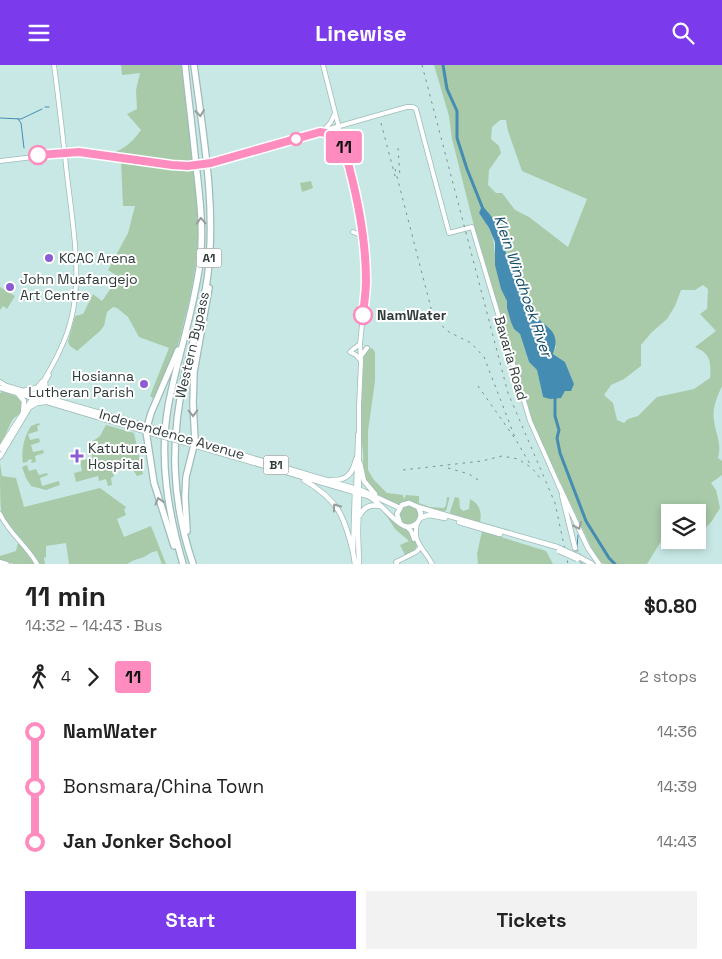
<!DOCTYPE html>
<meta charset="utf-8">
<style>
:root{--surface:#fff;--page:#f2f2f2;--text:#222;--muted:#767676;--accent:#7c3aed}
body{margin:0;font-family:"Space Grotesk",sans-serif;background:var(--page);color:var(--text);height:100vh;display:flex;flex-direction:column;font-size:19px;white-space:nowrap}
*{box-sizing:border-box;margin:0}
p{font-size:16px;color:var(--muted)}
.icon{flex:none;width:28px;height:28px;fill:none;stroke:currentColor;stroke-width:2;stroke-linecap:round;stroke-linejoin:round}
.map{position:relative;height:499px;overflow:hidden}
.details{display:flex;flex-direction:column;background:var(--surface);flex:1}
.details>*{flex:none}
.badge{padding:0 10px;border-radius:4px;font-size:18px;line-height:32px}
.buttons{position:absolute;left:661px;top:439px;display:grid;gap:10px}
.buttons a{display:grid;place-items:center;width:45px;height:45px;border-radius:0px;background:var(--surface);box-shadow:0 2px 8px #0003;font-size:25px}
.map>.badge{position:absolute;translate:-50% -50%;box-shadow:0 0 0 2px #fff}
.legs{display:flex;align-items:center;gap:8px;height:55px;padding:0 25px;font-size:16px}
.legs p{margin-inline-start:auto}
.head{display:flex;align-items:center;justify-content:space-between;height:85px;padding:0 25px}
h1{font-size:28px;font-weight:700;line-height:38px}
.action{display:flex;gap:10px;margin-top:auto;padding:10px 25px}
.action a{flex:1;height:58px;border-radius:0px;background:var(--accent);color:#fff;font-size:20px;font-weight:700;line-height:58px;text-align:center}
.action a+a{background:var(--page);color:var(--text)}
ul{padding:0 25px;list-style:none}
li{display:flex;align-items:center;gap:18px;height:55px;font-size:19px}
li i{display:grid;place-items:center;width:8px;height:100%;margin:0 6px;background:currentColor}
li i::after{content:'';width:12px;height:12px;margin:-6px;border:4px solid;border-radius:50%;background:var(--surface)}
li p{margin-inline-start:auto}
li:first-child i{background:linear-gradient(#0000 50%,currentColor 0)}
li:last-child i{background:linear-gradient(currentColor 50%,#0000 0)}
header{display:flex;justify-content:space-between;align-items:center;height:65px;padding:0 25px;background:var(--accent);color:#fff;font-size:22px;font-weight:700}
.map>svg:first-child{display:block}
.green{fill:#a8caa8;fill-rule:evenodd}
.water{fill:#448cb2}
.lines{fill:none;stroke-linecap:round;stroke-linejoin:round}
.stream{stroke:#448cb2;stroke-width:1}
.river{stroke:#448cb2;stroke-width:3}
.primary-tunnel{stroke:#a9c5c3;stroke-width:4.5;stroke-dasharray:4.5 2;stroke-linecap:butt}
.secondary-casing{stroke:#9ebcb9;stroke-width:5.5}
.primary-casing{stroke:#9ebcb9;stroke-width:6}
.highway-casing{stroke:#9ebcb9;stroke-width:8}
.secondary{stroke:#fff;stroke-width:4}
.primary{stroke:#fff;stroke-width:4.5}
.highway{stroke:#fff;stroke-width:5.5}
.rail{stroke:#7a908e;stroke-width:1;stroke-dasharray:2.5 5;stroke-linecap:butt}
.secondary-bridge-casing{stroke:#9ebcb9;stroke-width:5.5;stroke-linecap:butt}
.primary-bridge-casing{stroke:#9ebcb9;stroke-width:6;stroke-linecap:butt}
.secondary-bridge{stroke:#fff;stroke-width:4}
.primary-bridge{stroke:#fff;stroke-width:4.5}
.oneway{stroke:#979d9c}
.line-1-casing{stroke:#fff;stroke-width:11}
.line-1{stroke:#ff8cbe;stroke-width:8}
.stop-1-dot{fill:#fff;stroke:#ff8cbe;stroke-width:2.5}
.poi-dot{fill:#8d5bd4;stroke:#fff;stroke-width:2}
.labels{text-anchor:middle;stroke-width:4;stroke-linejoin:round;paint-order:stroke}
.shield{fill:#fff;stroke:#6d7675;stroke-width:1}
.shield-label{font-size:12px;font-weight:bold;fill:#2f3b3a}
.poi-label{font-size:14px;fill:#2f3b3a;stroke:#fff;text-anchor:start}
.stop-label{font-size:14px;font-weight:bold;fill:#2f3b3a;stroke:#fff;text-anchor:start}
.street-label{font-size:14px;fill:#2f3b3a;stroke:#fff}
.water-label{font-size:15px;font-style:italic;fill:#104b66;stroke:#fff}
</style>
<header><svg class="icon" aria-label="menu" viewBox="0 0 24 24"><path d="M4 6h16M4 12h16M4 18h16"/></svg>Linewise<svg class="icon" aria-label="search" viewBox="0 0 24 24"><circle cx="10" cy="10" r="6"/><path d="M15 15l6 6"/></svg></header>
<div class="map">
<svg width="722" height="499" viewBox="0 0 722 499">
<rect width="100%" height="100%" fill="#c8e8e5"/>
<path class="green" d="M121,0H182L194,95L192,97L167,98L110,89C124,84 132,78 141,65L127,49L137,44L136,25L140,8L122,10Z
M434,0H722V321C717,332 712,343 714,356C716,371 722,377 718,393L722,396V410L711,418L716,425L720,443L712,456L698,471V448H670V471L666,468L647,499H604L602,498L593,486L535,364L474,161L452,74L449,51ZM500,55H506L508,66L522,106L587,134L568,182L529,152L515,145L502,128H496L488,120L489,105L501,88L499,81L491,74L492,62ZM486,145L497,161L505,179L504,185L516,207L530,243L535,251L549,263L556,282L553,289L565,297L574,319L565,326L543,332L537,305L529,297L520,269L514,264L507,239L508,236L501,224L494,183C495,170 486,158 479,148ZM703,220L708,224L707,244L700,249L716,266L695,282C711,289 711,297 710,313L694,324L657,332L638,351L628,354L624,358L617,355L613,338L604,330L611,320L624,314L641,301V280L651,268L667,254L675,241L681,225H695Z
M121,95L194,103C202,156 199,193 187,244C183,258 181,272 176,285C169,302 161,318 154,334L150,331L169,283L139,272L128,252L117,243L113,242L107,247L104,261L100,266L77,286L70,281L68,277L75,251L83,249L93,229L102,236L111,223L108,219L119,212L108,205L128,168L135,141H123Z
M311,116L313,123L302,127L300,118Z
M0,222L15,231L7,244L3,241L0,245Z
M372,283L375,287V316L368,366V405L374,415L387,428L403,430L404,434L406,430L419,431V438L430,442L444,443L446,440L447,432H449V435L446,446C429,449 415,430 398,440C382,432 364,425 363,405C363,396 364,389 362,380L361,346L364,288L368,284Z
M3,327L18,332L23,336L22,346C19,350 16,351 13,354C8,362 5,372 0,381V328Z
M39,358L40,360L37,361L38,366L28,369L30,375L39,373L40,377L31,380L33,387L43,385L44,388L35,391L36,397L31,398L32,395L29,394L27,397L23,398C21,385 24,372 31,361Z
M106,360L134,368L143,409L137,411L131,401L113,406L114,411L111,413L112,420L108,421L106,414L99,416L98,411L76,417L74,408L82,406L80,396L92,392L91,387L111,382L110,377L90,382L89,379L100,371Z
M0,398L2,411L16,413L24,442L100,423L126,442L124,445L126,450L117,454L124,472L151,461L166,499H162L157,486C151,487 149,489 144,492C138,494 133,495 127,499H69L66,478L46,481V492L44,493L45,499H39C29,479 7,467 1,445C0,433 0,411 0,398Z
M27,400L29,406L36,404L39,410L47,408L48,410L40,413L42,421L59,416L60,420L46,425L31,421L26,413L22,402Z
M455,432L459,433L460,443L463,446L469,444L470,434C480,439 482,448 480,458L451,450L450,447Z
M399 450a10 10 0 1 1 20 0a10 10 0 1 1-20 0Z
M382,444L400,461L409,466L417,480L415,486L405,490L400,480L409,476L395,464Z
M482,466L546,486L553,499H478L477,489Z
M18,478L27,487L35,499H14L0,495V491L16,486Z"/>
<path class="water" d="M482,141C488,146 500,162 502,169C504,176 503,182 506,188C509,195 513,202 516,209C521,220 524,231 529,242C541,263 563,262 553,289L565,297L574,319L571,326H565L561,333L550,334L543,332L537,305L529,297L520,269L514,264L511,257L507,243V236L501,224L495,200V177L489,163L479,148Z"/>
<g class="lines">
<path class="stream" d="M45,42H49
M0,53L21,54L42,44
M18,54L21,58L24,83
M577,483L578,470"/>
<path class="river" d="M443,0L447,24L457,46V73L467,104L483,144
M555,330V351L559,365L557,373L560,388L586,456L609,493L615,499"/>
<path class="primary-tunnel" d="M575,483L583,499"/>
<defs>
<path id="secondary" d="M323,0L356,130L364,184L366,220L360,279L361,296L359,341V425
M324,65L331,57L334,50
M321,67L334,71L341,78
M0,96L76,87L172,101L193,100
M211,98C277,80 341,60 407,42H413L416,44L449,168L472,162L530,356L559,421
M353,167L358,169L364,175
M352,285L360,279
M350,287L356,290L361,296
M361,291L367,283
M0,384C21,348 48,315 64,276C86,224 73,164 67,110C63,73 59,37 54,0
M0,392L49,310
M356,424L358,369
M0,449C9,468 27,481 37,499
M417,459C412,478 424,483 432,499
M407,462L411,466L414,474
M0,497L7,499
M397,499L396,497L416,487L421,482"/>
<path id="primary" d="M0,317L6,321L159,365
M45,317L46,325L53,333
M0,323L158,370
M26,325L37,323L42,317
M18,329L24,336L23,348
M30,342L37,338L45,337
M192,375L363,426L400,443
M193,380L368,431C382,438 392,456 404,461C411,463 418,460 420,453C422,449 420,446 418,442L409,438L402,440L397,449L400,458
M360,398L364,416L375,429
M304,415C338,435 344,450 353,487
M331,415C347,416 353,408 356,394
M559,421L588,483L599,499
M359,428L358,468L359,499
M562,430L575,483
M418,442L557,482
M360,450C364,442 371,439 380,441
M420,453L429,450L445,453
M459,457L500,469
M577,491L592,499
M355,499L353,487L355,425"/>
<path id="highway" d="M187,466L185,432L186,412L195,376L193,338L194,307L209,223
M174,481L154,418L146,366L151,348L178,285
M183,499C168,447 159,395 168,342C177,293 194,246 200,197C204,161 199,126 195,91C192,60 188,30 185,0
M193,499C171,434 170,375 185,308C193,275 204,242 208,208C216,139 203,69 194,0"/>
</defs>
<use href="#secondary" class="secondary-casing"/>
<use href="#primary" class="primary-casing"/>
<use href="#highway" class="highway-casing"/>
<use href="#secondary" class="secondary"/>
<use href="#primary" class="primary"/>
<use href="#highway" class="highway"/>
<path class="rail" d="M422,0L508,328L555,438L568,499
M381,58L395,111
M398,83L400,112
M395,104L432,247L441,260L449,267L471,278L484,292L516,375
M478,321L516,375L530,399
M448,403L469,409L480,416
M403,405L482,396L502,391L518,394L532,403L540,413"/>
<defs>
<path id="secondary-bridge" d="M193,100L211,98"/>
<path id="primary-bridge" d="M159,365L191,375
M158,370L190,379
M557,482L577,491
M559,486L577,494"/>
</defs>
<use href="#secondary-bridge" class="secondary-bridge-casing"/>
<use href="#primary-bridge" class="primary-bridge-casing"/>
<use href="#secondary-bridge" class="secondary-bridge"/>
<use href="#primary-bridge" class="primary-bridge"/>
</g>
<defs><path id="oneway-chevron" d="M-2-3.5L2.5 0L-2 3.5" fill="none" stroke-width="1.6" stroke-linecap="round" stroke-linejoin="round" transform="scale(1.25)"/></defs>
<g class="oneway">
<use href="#oneway-chevron" transform="translate(200 48) rotate(83)"/>
<use href="#oneway-chevron" transform="translate(201 156) rotate(-92)"/>
<use href="#oneway-chevron" transform="translate(193 348) rotate(89)"/>
<use href="#oneway-chevron" transform="translate(159 436) rotate(-107)"/>
<use href="#oneway-chevron" transform="translate(336 442) rotate(-126)"/>
<use href="#oneway-chevron" transform="translate(578 461) rotate(66)"/>
</g>
<g class="lines">
<defs>
<path id="line-1" d="M38,90L79,87L172,100L188,101L211,98L320,67C334,69 341,75 345,87C357,129 366,172 366,216C366,227 364,239 363,250"/>
</defs>
<use href="#line-1" class="line-1-casing"/>
<use href="#line-1" class="line-1"/>
</g>
<g class="stop-1-dot">
<circle cx="296" cy="74" r="6"/>
<circle cx="38" cy="90" r="9"/>
<circle cx="363" cy="250" r="9"/>
</g>
<g class="poi-dot">
<circle cx="49" cy="193" r="5"/>
<circle cx="10" cy="222" r="5"/>
<circle cx="144" cy="319" r="5"/>
<path d="M74.5 383.5h5v5h5v5h-5v5h-5v-5h-5v-5h5z"/>
</g>
<g class="labels">
<g class="shield">
<rect x="196.5" y="183.5" width="25" height="19" rx="4"/>
<rect x="263.5" y="390.5" width="25" height="19" rx="4"/>
</g>
<g class="shield-label">
<text x="209" y="197">A1</text>
<text x="276" y="404">B1</text>
</g>
<g class="poi-label">
<text x="59" y="198">KCAC Arena</text>
<text x="20" y="219">John Muafangejo<tspan x="20" dy="16">Art Centre</tspan></text>
<text x="134" y="316" text-anchor="end">Hosianna<tspan x="134" dy="16">Lutheran Parish</tspan></text>
<text x="88" y="388">Katutura<tspan x="88" dy="16">Hospital</tspan></text>
</g>
<g class="stop-label">
<text x="377" y="255">NamWater</text>
</g>
<g class="street-label">
<text transform="translate(192 280) rotate(-77)" y="5">Western Bypass</text>
<text transform="translate(511 293) rotate(74)" y="5">Bavaria Road</text>
<text transform="translate(172 369) rotate(16)" y="5">Independence Avenue</text>
</g>
<g class="water-label">
<text transform="translate(523 221) rotate(71)" y="5">Klein Windhoek River</text>
</g>
</g>
</svg>
<div class="buttons">
<a><svg class="icon" aria-label="layers" viewBox="0 0 24 24"><path d="M12 4l9 5-9 5-9-5zM3 14l9 5 9-5"/></svg></a>
</div>
<b class="badge" style="left:344px;top:82px;background:#ff8cbe;color:#111">11</b>
</div>
<section class="details">
<div class="head"><div><h1>11 min</h1><p>14:32 – 14:43 · Bus</p></div><b>$0.80</b></div>
<div class="legs"><svg class="icon" aria-label="walk" viewBox="0 0 24 24"><circle cx="13" cy="4" r="2"/><path d="M13 8l-2 6 4 7M11 14l-3 7M7 12l3-4h3l4 4"/></svg>4<svg class="icon" aria-label="forward" viewBox="0 0 24 24"><path d="M9 5l7 7-7 7"/></svg><b class="badge" style="background:#ff8cbe;color:#111">11</b><p>2 stops</p></div>
<ul>
<li><i style="color:#ff8cbe"></i><b>NamWater</b><p>14:36</p></li>
<li><i style="color:#ff8cbe"></i><span>Bonsmara/China Town</span><p>14:39</p></li>
<li><i style="color:#ff8cbe"></i><b>Jan Jonker School</b><p>14:43</p></li>
</ul>
<div class="action"><a>Start</a><a>Tickets</a></div>
</section>
